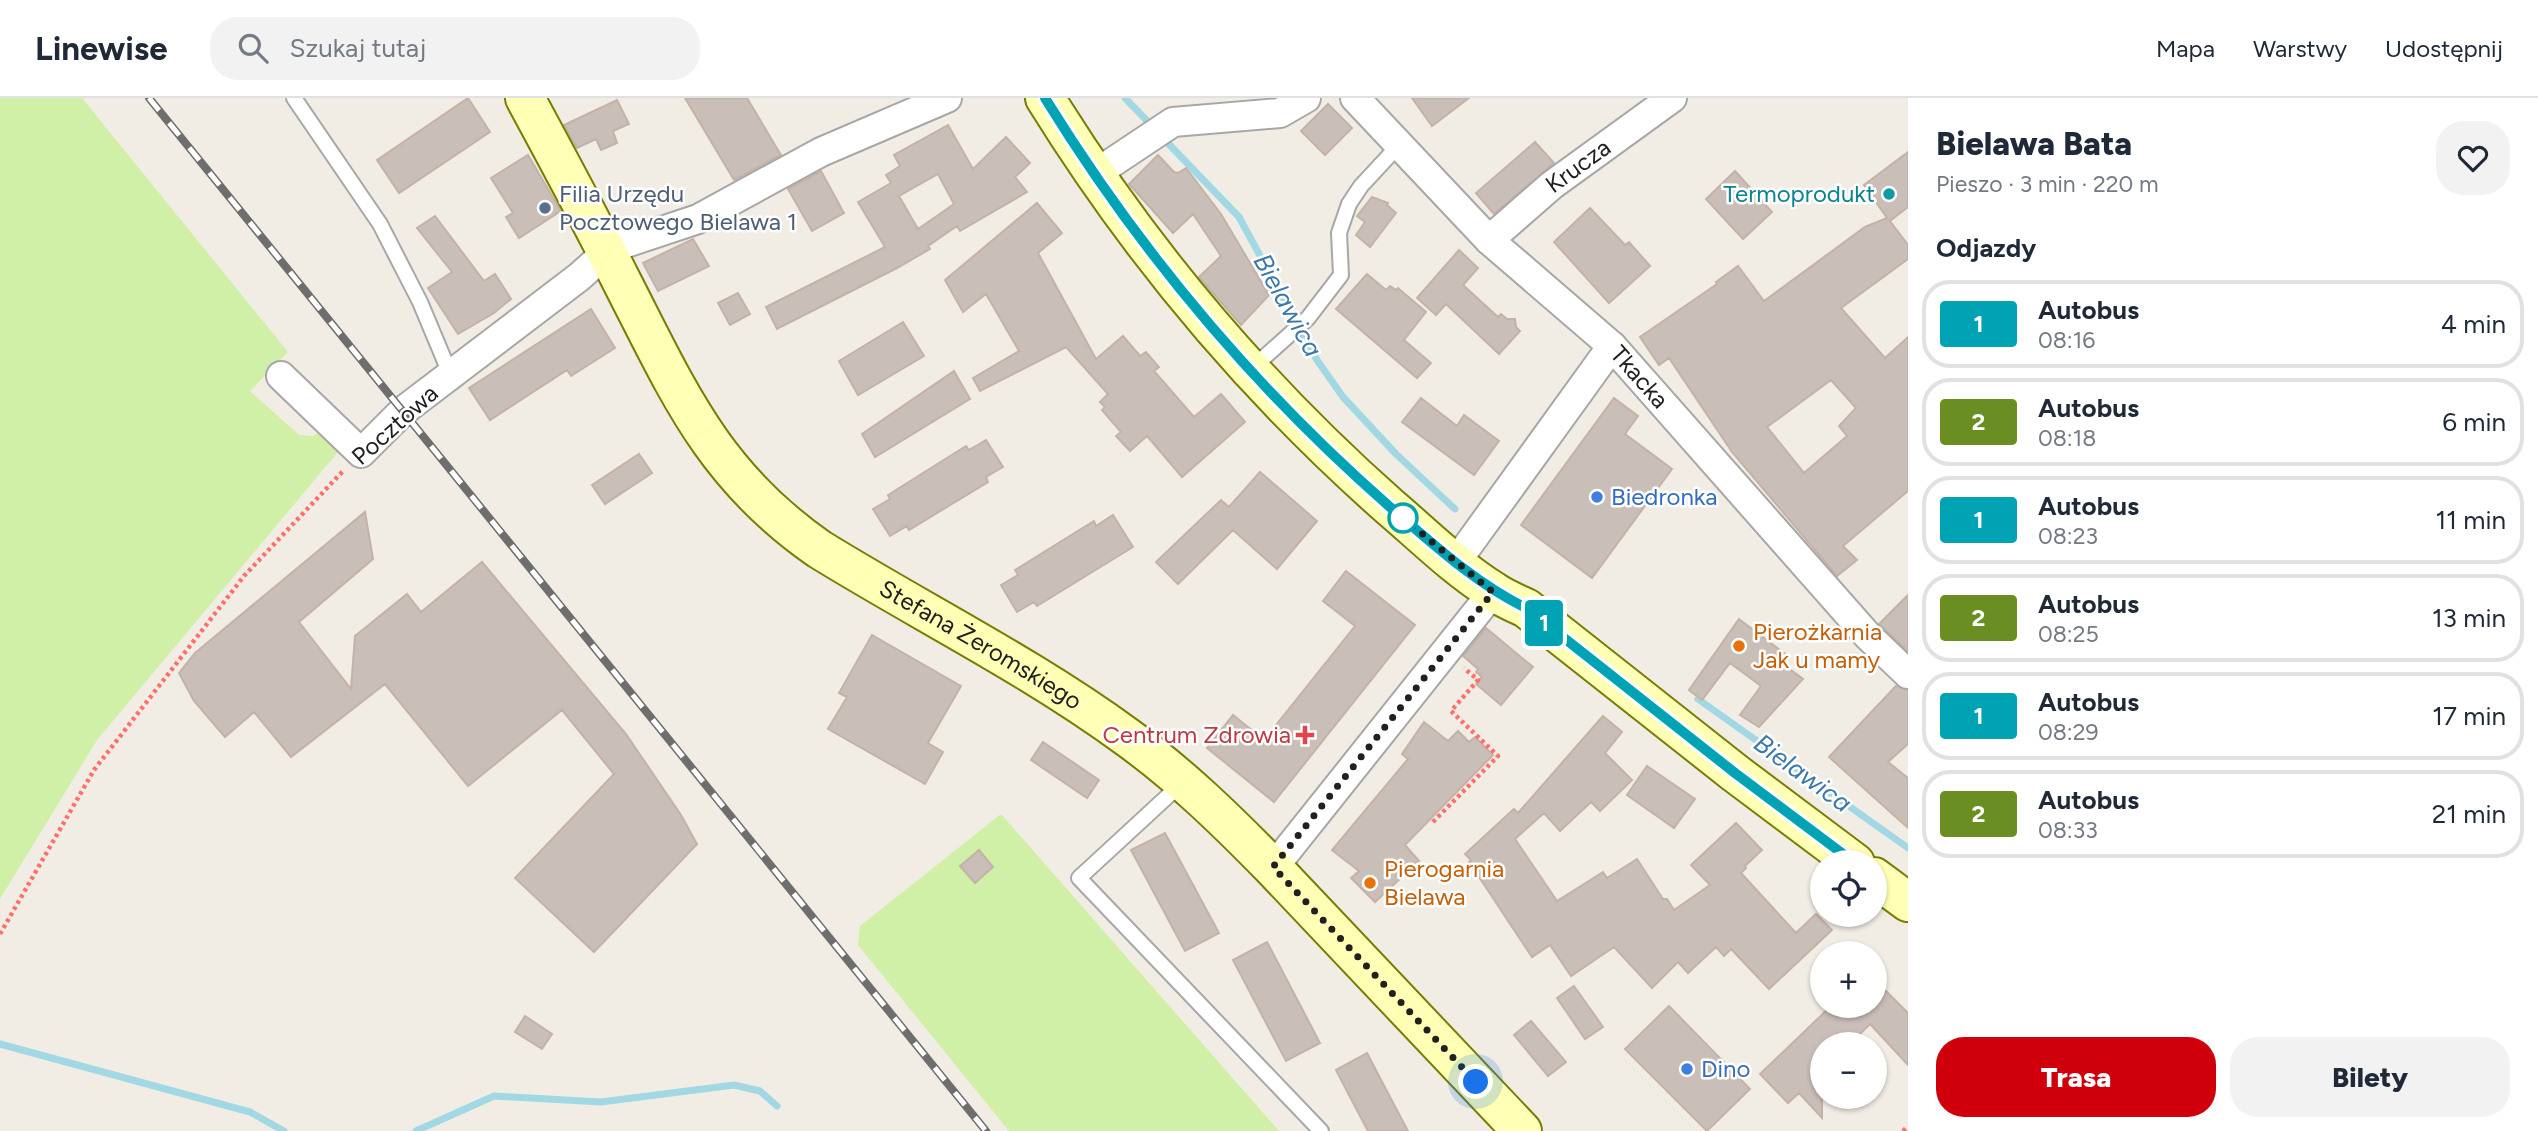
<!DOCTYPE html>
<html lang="pl">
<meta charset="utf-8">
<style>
:root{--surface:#fff;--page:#f2f2f3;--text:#1f2937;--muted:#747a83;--line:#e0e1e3;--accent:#cf000b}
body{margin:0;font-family:Figtree,sans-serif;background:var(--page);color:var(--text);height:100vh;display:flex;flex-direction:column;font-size:26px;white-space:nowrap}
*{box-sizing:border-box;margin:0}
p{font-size:23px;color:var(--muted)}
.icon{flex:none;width:38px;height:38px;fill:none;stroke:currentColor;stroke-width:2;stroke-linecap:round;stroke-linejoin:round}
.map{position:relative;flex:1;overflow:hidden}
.details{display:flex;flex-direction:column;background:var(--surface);width:630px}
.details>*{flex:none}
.badge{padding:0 14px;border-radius:5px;font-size:24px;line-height:46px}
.tools{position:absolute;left:1810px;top:752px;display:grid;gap:14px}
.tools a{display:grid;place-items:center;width:77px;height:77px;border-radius:50%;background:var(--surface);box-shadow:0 2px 5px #0004;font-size:35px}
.you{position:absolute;width:35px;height:35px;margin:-18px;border:5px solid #fff;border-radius:50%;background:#1a73e8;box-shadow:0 0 0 10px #1a73e833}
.map>.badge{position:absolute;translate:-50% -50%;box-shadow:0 0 0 4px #fff}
h2{padding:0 28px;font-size:26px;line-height:63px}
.round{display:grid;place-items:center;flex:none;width:74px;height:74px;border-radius:28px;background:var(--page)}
.head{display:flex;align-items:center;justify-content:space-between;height:119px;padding:0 28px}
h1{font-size:33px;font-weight:800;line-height:52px}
.cta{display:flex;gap:14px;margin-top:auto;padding:14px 28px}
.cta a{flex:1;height:80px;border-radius:28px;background:var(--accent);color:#fff;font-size:28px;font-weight:800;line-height:80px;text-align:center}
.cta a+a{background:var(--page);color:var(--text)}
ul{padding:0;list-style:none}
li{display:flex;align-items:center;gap:21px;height:88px;margin:0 14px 10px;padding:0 14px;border:4px solid var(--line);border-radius:28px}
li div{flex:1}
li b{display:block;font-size:26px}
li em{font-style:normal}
li .badge{min-width:77px;font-weight:700;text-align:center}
header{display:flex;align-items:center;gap:42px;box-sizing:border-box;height:98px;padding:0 35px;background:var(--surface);border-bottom:2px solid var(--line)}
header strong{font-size:33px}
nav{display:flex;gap:38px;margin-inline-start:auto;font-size:24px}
.search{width:490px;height:63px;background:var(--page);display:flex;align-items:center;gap:18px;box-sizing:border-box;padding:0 24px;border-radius:28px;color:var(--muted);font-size:26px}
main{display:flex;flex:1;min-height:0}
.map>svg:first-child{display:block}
.grass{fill:#cff0a6}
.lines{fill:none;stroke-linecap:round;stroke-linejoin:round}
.stream{stroke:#a1d8e3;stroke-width:7}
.building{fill:#cabeb8;stroke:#c5b2a6;stroke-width:2;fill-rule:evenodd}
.lane-casing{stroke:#a7a7a7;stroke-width:18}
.street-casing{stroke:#a7a7a7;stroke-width:32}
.secondary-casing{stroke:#777d00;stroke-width:42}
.path{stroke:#ff7068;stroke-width:4.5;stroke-dasharray:3.5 3.5;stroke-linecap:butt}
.lane{stroke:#fff;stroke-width:14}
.street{stroke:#fff;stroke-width:28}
.secondary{stroke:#ffffb5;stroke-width:38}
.rail-casing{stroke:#6e6e6e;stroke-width:8}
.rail{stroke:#fff;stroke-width:5;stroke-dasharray:16;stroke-linecap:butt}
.line-casing{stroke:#fff;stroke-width:16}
.line{stroke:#00a3b4;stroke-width:10}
.walk{stroke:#202020;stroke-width:7;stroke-dasharray:0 12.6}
.culture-dot{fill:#0f9aa8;stroke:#fff;stroke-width:2.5}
.service-dot{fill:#5c6f8a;stroke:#fff;stroke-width:2.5}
.shop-dot{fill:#3f7fe0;stroke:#fff;stroke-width:2.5}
.stop-dot{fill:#fff;stroke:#00a3b4;stroke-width:3.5}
.food-dot{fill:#e8710a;stroke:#fff;stroke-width:2.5}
.health-dot{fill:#e0444e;stroke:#fff;stroke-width:2.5}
.labels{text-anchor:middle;stroke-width:5;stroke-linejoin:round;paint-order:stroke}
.street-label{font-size:24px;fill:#202020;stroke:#fff}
.service-label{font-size:24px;fill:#4e5e75;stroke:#fff;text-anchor:start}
.culture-label{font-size:24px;fill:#0d838f;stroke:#fff;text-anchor:end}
.shop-label{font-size:24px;fill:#366cbe;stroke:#fff;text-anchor:start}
.food-label{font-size:24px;fill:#c56008;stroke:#fff;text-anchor:start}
.health-label{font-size:24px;fill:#be3a42;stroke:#fff;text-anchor:end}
.water-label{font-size:26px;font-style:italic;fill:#3c78a9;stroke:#fff}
</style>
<header>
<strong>Linewise</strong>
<div class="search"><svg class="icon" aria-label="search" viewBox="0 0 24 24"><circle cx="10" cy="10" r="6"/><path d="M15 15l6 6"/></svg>Szukaj tutaj</div>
<nav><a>Mapa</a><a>Warstwy</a><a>Udostępnij</a></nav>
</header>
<main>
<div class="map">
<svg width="1908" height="1033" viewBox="0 0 1908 1033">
<rect width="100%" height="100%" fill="#f1ede5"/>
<path class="grass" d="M0,0H82L288,254L250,293L299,337L313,338L319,334L338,354L97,642L0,801Z
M1001,716L1279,1033H1009L858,847L860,828Z"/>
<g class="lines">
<path class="stream" d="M1125,0L1153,29
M1161,38L1239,119L1317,262L1343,299L1396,356L1455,411
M1698,601L1908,750
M0,946L250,1014L284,1033
M416,1033L494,998L601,1004L734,987L760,993L777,1008"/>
</g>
<path class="building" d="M468,0L490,34L399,95L377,62Z
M685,0H747L781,57L734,82Z
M1412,0H1469L1432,28Z
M617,2L629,26L613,33L617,45L601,52L596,41L577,50L564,27Z
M1328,6L1352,30L1325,57L1301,33Z
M948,27L973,71L1006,39L1030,65L1015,79L1027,94L960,133L957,128L928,148L930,151L897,170L777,231L766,209L885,149L858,104L891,85L886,77L900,68L894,57ZM938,76L954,106L918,131L899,98Z
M1535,44L1554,65L1494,116L1476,95Z
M1908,54V109L1890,123L1908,147V161L1841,210L1885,260L1908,239V393L1843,448L1857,462L1837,478L1732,354L1669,260L1659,267L1640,239L1717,186L1716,184L1738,168L1764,203L1865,129L1887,120L1864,87ZM1831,282L1856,310L1839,328L1847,338L1804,375L1767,329Z
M528,57L561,113L519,140L506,119L513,115L491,80Z
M1158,57L1174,74L1178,75L1186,70L1221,116L1269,197L1241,227L1199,179L1221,158L1193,116L1173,135L1129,86Z
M821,73L844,115L812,133L788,91Z
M1735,73L1772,114L1743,141L1706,101Z
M1372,99L1388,105L1387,107L1396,115L1370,149L1356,137L1365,124L1357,118Z
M1037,105L1062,135L1038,155L1096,261L1123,238L1140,258L1146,254L1159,269L1154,273L1194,319L1221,296L1245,324L1182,379L1147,338L1130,353L1116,338L1121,334L1102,312L1105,309L1100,304L1108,296L1066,249L980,293L973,280L1019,253L986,196L963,214L945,182Z
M1590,110L1625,147L1629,144L1650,168L1609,205L1554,144Z
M435,118L484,183L495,176L511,201L494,215L458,236L428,190L452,174L417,130Z
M693,141L709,168L658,193L643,165Z
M1459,152L1478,170L1463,187L1498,219L1501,216L1507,221H1515L1516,229L1520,233L1499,256L1446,206L1436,217L1417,200Z
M1367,176L1386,192L1390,188L1396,192L1398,190L1426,214L1404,242L1431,265L1417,280L1336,211Z
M738,195L750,216L730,227L718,205Z
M591,211L615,250L571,278L567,272L490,322L469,290Z
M903,224L924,258L858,297L839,263Z
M954,273L970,301L875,359L862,336Z
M1421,300L1457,328L1464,317L1499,343L1474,377L1402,324Z
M1614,300L1638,318L1625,336L1672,371L1592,480L1521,427Z
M986,342L1003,369L986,379L988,384L909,432L907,428L890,438L873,411L890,401L888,397L966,348L969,352Z
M639,356L652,375L605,406L592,387Z
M1260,374L1317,423L1277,471L1233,432L1178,486L1156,464L1221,402L1229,409Z
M365,414L373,461L299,524L351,591L355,538L407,496L421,514L482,464L626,636L681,717L697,746L594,854L515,780L614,676L562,612L468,688L385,586L291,659L254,614L225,639L194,603L179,575L195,555Z
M1113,417L1133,449L1037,508L1034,504L1017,514L1001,487L1018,477L1015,472L1094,423L1096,428Z
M1346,473L1415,527L1274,704L1207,650L1233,617L1264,642L1355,528L1323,503Z
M1908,497V553L1879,526Z
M1739,521L1788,558L1783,566L1803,581L1759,629L1740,617L1761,588L1730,565L1702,602L1689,592Z
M1486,530L1533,569L1501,607L1476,586L1482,579L1476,574L1478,571L1463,558Z
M872,537L961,588L928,645L943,654L925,686L828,631L847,599L839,595Z
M1896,588L1908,592V646L1888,664L1908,680V730L1829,659Z
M1603,618L1622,634L1605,655L1632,682L1600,713L1591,704L1560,733L1544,715L1515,741L1557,803L1603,774L1607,780L1637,761L1663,801H1667L1674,812L1710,787L1691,767L1736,725L1762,752L1745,768L1746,770L1741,775L1796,835L1816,816L1832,832L1769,891L1731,851L1724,858L1716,849L1688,875L1678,864L1652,890L1614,849L1571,878L1550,847L1532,859L1469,764L1471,762L1465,756L1514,711L1518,715Z
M1424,624L1448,643L1458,633L1469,644L1475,639L1493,657L1405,747L1419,763L1375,804L1351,780L1359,773L1332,752L1408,661L1402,656Z
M1043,644L1099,682L1087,700L1031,662Z
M1647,668L1695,701L1674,730L1627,697Z
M1165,735L1219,835L1185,853L1131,752Z
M979,752L993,769L975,785L960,768Z
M1267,844L1320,945L1286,963L1233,862Z
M1874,881L1908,915V967L1870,926L1849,947H1822V1020L1799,995L1788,1005L1760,976L1831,908H1874Z
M1574,888L1603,929L1585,941L1557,900Z
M1669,908L1750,991L1707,1033L1625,951Z
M525,918L552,936L542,951L515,934Z
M1531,923L1566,964L1548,978L1514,937Z
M1367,955L1390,999L1408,1033H1368L1350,999L1336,972Z"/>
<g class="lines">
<defs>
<path id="lane" d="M294,0L380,126L420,204L451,278
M1250,272L1308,220L1341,177L1339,135L1349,106L1361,88L1399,47
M1182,685L1079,780L1321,1033"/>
<g id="street">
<path id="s1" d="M1355,0L1489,142L1612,248L1868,538L1908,576"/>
<path d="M1095,76L1173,24L1280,15L1306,0"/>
<path id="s2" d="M1489,142L1552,87L1672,0"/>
<path d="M281,278L361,355L403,313L579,179L607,154L623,146L698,121L821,54L947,0"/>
<path d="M1456,464L1612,248"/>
<path d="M1273,770L1493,494"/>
</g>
<g id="secondary">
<path id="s3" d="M525,0C558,61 591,122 622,184C679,295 713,377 819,451C921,514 1030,568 1127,639C1180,677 1227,723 1273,770L1522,1033"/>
<path d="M1045,0C1141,155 1253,288 1390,409C1423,437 1456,470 1493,493C1503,500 1515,505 1526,510L1735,675L1855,765"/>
<path d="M1874,779L1908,804"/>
</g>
</defs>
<use href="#lane" class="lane-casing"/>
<use href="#street" class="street-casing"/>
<use href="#secondary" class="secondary-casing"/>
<path class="path" d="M1433,724L1498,658L1451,613L1478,582L1464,570
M0,836L94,672L244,478L344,372
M1903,1033L1908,1028"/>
<use href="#lane" class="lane"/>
<use href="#street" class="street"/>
<use href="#secondary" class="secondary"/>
<defs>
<path id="rail" d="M149,0L986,1033"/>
</defs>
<use href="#rail" class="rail-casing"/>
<use href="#rail" class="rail"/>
</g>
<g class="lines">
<defs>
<path id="line" d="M1045,0C1140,154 1254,290 1390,409C1433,446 1475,485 1526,510L1735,675L1855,765"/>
</defs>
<use href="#line" class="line-casing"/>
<use href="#line" class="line"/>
<path class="walk" d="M1403,420L1493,494L1273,769L1476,984"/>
</g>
<circle class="culture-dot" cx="1889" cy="96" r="7"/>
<circle class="service-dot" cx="545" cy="110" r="7"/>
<g class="shop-dot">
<circle cx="1597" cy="399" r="7"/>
<circle cx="1687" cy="971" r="7"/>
</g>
<circle class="stop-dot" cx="1403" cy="420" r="14"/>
<g class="food-dot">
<circle cx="1739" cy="548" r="7"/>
<circle cx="1370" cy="785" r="7"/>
</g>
<path class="health-dot" d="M1301.5 626.5h7v7h7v7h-7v7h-7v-7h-7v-7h7z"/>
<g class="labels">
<g class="street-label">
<text dy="8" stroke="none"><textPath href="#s2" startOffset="116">Krucza</textPath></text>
<text dy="8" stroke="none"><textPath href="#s1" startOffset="399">Tkacka</textPath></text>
<text transform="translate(395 327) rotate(-42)" y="8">Pocztowa</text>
<text dy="8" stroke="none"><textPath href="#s3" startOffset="732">Stefana Żeromskiego</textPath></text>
</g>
<g class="service-label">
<text x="559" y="104">Filia Urzędu<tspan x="559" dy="28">Pocztowego Bielawa 1</tspan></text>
</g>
<g class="culture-label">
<text x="1875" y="104">Termoprodukt</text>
</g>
<g class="shop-label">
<text x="1611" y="407">Biedronka</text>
<text x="1701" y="979">Dino</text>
</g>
<g class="food-label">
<text x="1753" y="542">Pierożkarnia<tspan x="1753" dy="28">Jak u mamy</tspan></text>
<text x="1384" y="779">Pierogarnia<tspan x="1384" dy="28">Bielawa</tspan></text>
</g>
<g class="health-label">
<text x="1291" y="645">Centrum Zdrowia</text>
</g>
<g class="water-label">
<text transform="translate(1288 207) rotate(61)" y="9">Bielawica</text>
<text transform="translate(1803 675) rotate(36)" y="9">Bielawica</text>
</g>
</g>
</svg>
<div class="tools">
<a><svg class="icon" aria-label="locate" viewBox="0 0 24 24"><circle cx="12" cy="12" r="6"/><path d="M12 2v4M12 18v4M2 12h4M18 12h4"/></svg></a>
<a>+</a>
<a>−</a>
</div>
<div class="you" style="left:1476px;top:984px"></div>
<b class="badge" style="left:1544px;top:525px;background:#00a3b4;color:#fff">1</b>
</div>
<section class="details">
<div class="head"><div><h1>Bielawa Bata</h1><p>Pieszo · 3 min · 220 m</p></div><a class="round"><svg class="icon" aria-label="heart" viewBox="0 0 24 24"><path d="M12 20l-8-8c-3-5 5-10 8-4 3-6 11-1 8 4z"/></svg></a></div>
<h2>Odjazdy</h2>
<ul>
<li><span class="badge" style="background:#00a3b4;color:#fff">1</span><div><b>Autobus</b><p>08:16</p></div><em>4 min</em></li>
<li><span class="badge" style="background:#6b8e23;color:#fff">2</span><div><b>Autobus</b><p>08:18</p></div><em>6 min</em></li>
<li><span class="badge" style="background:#00a3b4;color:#fff">1</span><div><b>Autobus</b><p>08:23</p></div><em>11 min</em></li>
<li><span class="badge" style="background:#6b8e23;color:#fff">2</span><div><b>Autobus</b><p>08:25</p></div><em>13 min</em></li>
<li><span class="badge" style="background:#00a3b4;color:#fff">1</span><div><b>Autobus</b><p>08:29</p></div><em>17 min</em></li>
<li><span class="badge" style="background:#6b8e23;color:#fff">2</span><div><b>Autobus</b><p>08:33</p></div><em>21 min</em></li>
</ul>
<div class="cta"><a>Trasa</a><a>Bilety</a></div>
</section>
</main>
